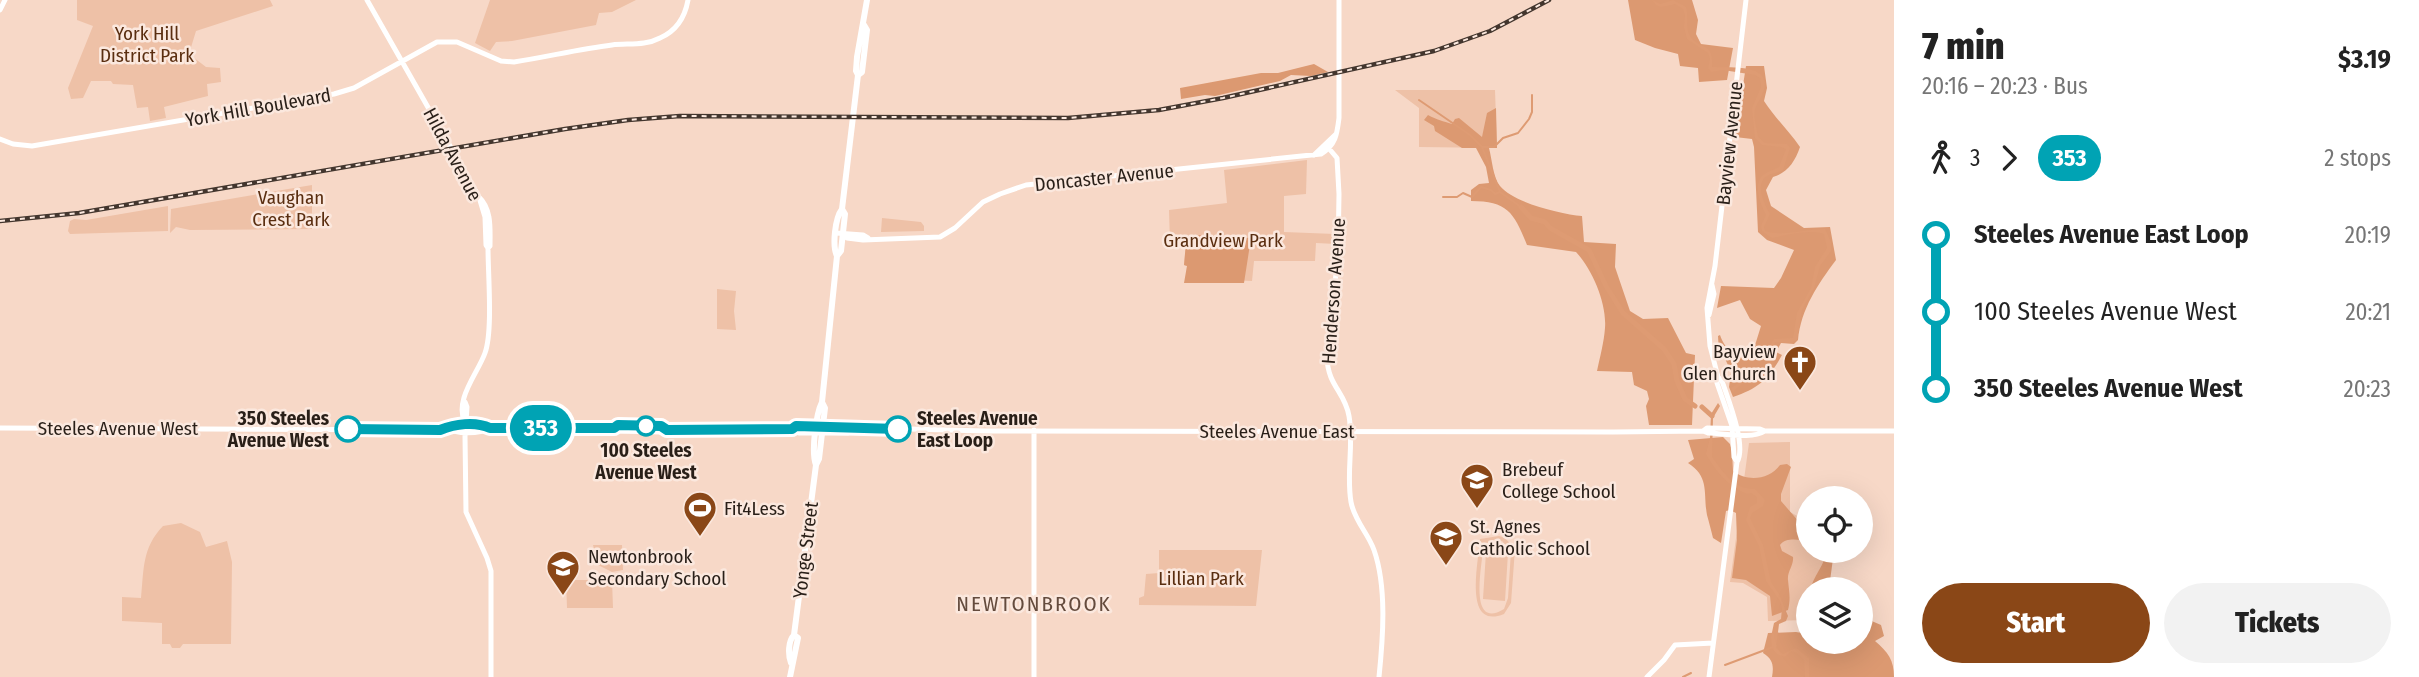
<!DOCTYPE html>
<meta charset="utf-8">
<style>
:root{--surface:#fff;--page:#f2f2f2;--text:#222;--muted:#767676;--accent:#8a4717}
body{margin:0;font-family:"Fira Sans Condensed",sans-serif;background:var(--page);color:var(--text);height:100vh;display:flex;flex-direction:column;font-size:26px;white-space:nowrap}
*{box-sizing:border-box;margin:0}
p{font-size:23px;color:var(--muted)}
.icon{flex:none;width:38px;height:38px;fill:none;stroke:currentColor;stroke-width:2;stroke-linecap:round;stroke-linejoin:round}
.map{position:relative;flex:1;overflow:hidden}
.side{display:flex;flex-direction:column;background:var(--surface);width:525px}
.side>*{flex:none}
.badge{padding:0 14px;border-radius:23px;font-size:24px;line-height:46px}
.buttons{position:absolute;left:1796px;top:486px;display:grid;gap:14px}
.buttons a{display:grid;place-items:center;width:77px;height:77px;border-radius:50%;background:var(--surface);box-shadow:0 7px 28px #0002;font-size:35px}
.map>.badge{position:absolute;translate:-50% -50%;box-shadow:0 0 0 4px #fff}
.legs{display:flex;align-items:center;gap:10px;height:77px;padding:0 28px;font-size:23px}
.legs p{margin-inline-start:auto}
.summary{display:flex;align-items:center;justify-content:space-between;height:119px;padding:0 28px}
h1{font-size:38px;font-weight:800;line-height:52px}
.action{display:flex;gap:14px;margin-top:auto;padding:14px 28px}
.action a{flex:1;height:80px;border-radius:42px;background:var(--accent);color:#fff;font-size:28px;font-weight:800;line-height:80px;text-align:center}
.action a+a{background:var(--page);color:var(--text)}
ul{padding:0 28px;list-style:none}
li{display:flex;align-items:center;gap:24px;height:77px;font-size:26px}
li i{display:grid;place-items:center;width:10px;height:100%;margin:0 9px;background:currentColor}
li i::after{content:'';width:18px;height:18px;margin:-9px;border:5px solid;border-radius:50%;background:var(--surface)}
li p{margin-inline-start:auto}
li:first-child i{background:linear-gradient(#0000 50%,currentColor 0)}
li:last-child i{background:linear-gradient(currentColor 50%,#0000 0)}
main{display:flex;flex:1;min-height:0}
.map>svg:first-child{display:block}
.green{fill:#eec1a7;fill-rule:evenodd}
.forest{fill:#dc9971}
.water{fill:#de9b73}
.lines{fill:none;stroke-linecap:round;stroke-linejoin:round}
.stream{stroke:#de9b73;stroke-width:2}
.river{stroke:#de9b73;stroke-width:5}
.secondary{stroke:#fff;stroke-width:5}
.primary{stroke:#fff;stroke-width:6}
.rail-casing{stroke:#43362e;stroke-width:4.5}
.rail{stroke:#fbe8de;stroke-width:2;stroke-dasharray:5;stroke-linecap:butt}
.line-1-casing{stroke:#fff;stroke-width:16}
.line-1{stroke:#00a3b4;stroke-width:10}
.stop-1-dot{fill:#fff;stroke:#00a3b4;stroke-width:3.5}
.labels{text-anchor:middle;stroke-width:5;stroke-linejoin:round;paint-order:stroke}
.park-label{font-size:19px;fill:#5a2e10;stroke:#fbe8de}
.street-label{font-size:19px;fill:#291f18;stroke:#fbe8de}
.poi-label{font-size:19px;fill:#291f18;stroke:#fbe8de;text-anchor:start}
.stop-label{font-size:19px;font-weight:bold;fill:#291f18;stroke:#fbe8de;text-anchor:end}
.neighbourhood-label{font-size:21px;letter-spacing:2px;fill:#644b3d;stroke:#fbe8de}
</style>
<main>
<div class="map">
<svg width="1894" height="677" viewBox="0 0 1894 677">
<rect width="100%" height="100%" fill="#f7d8c7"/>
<path class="green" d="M77,0H270L273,6L196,31L189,54L206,67L220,68L221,82L207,84L208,96L164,107L166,118L150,121L148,107L137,108L133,85L113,84L111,81H91L83,98L71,99L68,88L93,26L77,20Z
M490,0H636L612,12L599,13L596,25L512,41L496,42L490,51L475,43Z
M1395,90H1495L1497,148L1419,147V108Z
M1307,160L1306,194L1284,196V232L1335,234L1336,244L1316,243L1315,261H1254L1252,281L1186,278L1187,266L1184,265L1186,243H1170L1169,210L1227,203L1224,170Z
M312,185V229L190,230L176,227L170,233L171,209Z
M168,206V231L70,234L68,231L70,221L74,219L86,220Z
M882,218L921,222L924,226V231L881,232Z
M717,289L736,291L734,311L736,330L717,329Z
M1790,442V512L1808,522V551H1833L1826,581L1831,590H1808V620L1768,621L1767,597L1743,583L1730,582L1749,443Z
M181,523L200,532L206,547L227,541L232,562L231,644H183L180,648H172L170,644H162V623L122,621V597L141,598C144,569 142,548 163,526Z
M1499,536L1505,538L1515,549L1511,603L1504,614C1462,631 1479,560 1480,539ZM1496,540L1502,541L1511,551L1508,598L1504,609C1468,631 1482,566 1483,549L1491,541Z
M593,545H622L623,570L612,572L598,565Z
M1159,550H1262L1256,606L1139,605V598L1144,596L1146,574L1159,573Z
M1486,552L1508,553L1505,601L1483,599Z
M566,580H612L613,608H567Z"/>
<path class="forest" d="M1628,0H1692L1698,20L1696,34L1701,44L1733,48L1727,80L1699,82L1698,68L1680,66L1678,54L1655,48L1635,40Z
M1314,64L1328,72L1311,76L1291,75L1280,81L1215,96L1205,95L1181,99L1180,88L1261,73H1278Z
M1746,66H1764L1767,88L1764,101C1775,118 1789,131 1800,147C1795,162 1787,173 1773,177L1766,190L1771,206L1804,228L1830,227L1836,260C1818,284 1801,309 1798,340L1794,344L1781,343L1776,352L1782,355C1769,379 1758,389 1733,397L1729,387L1731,372L1723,354L1719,352L1718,336L1720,335C1725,349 1735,360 1751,358L1761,326L1750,319L1740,300L1717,308L1721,286L1774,288L1781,278L1794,250L1767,240L1758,232L1754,147L1752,139L1735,137Z
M1496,108L1497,148H1489C1492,159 1493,178 1500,186C1514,203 1561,214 1582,216L1584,242L1616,244L1615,267L1630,311L1643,319L1668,318L1686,353L1695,355L1692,425H1649L1646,406L1649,399L1647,391L1634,385L1632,372L1597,371C1600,357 1604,342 1605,328C1607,303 1592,269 1576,252L1527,245C1514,213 1508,201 1471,201V190L1479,184L1489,183L1486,167L1476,148H1462L1435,131L1434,126L1424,120L1428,115C1437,120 1443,121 1452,124L1455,119L1459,118L1482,137L1487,113Z
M1197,235L1251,238L1244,283H1184L1187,266L1184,265L1186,243L1184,237Z
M1723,437L1730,444L1732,451L1733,471C1747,482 1769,480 1780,465L1787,464L1791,467L1781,494V501L1800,523L1808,526V541C1799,540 1786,537 1780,545L1782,551L1793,557C1794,565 1787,572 1788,580C1789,592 1791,598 1788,610L1772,616L1770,596L1746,580L1732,578L1737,540L1736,513L1730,510L1726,511L1721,543L1713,538C1711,530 1709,522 1707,515C1703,493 1710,477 1688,463L1694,459L1688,440Z
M1827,551H1834L1830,581L1836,590H1810C1814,575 1824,566 1827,551Z
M1860,616L1881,625L1884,636L1875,641C1888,652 1894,660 1894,677H1772C1774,666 1773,659 1763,653L1768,633L1796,632L1808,634V642H1860Z"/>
<path class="water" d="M1652,0L1660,4L1673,0L1686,7C1689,16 1685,28 1690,36C1699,51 1714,40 1712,67C1728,68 1772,63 1764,90C1762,97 1757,103 1755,109C1753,116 1757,130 1758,137L1765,143L1787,144L1790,148L1783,170C1778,173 1771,173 1767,176C1754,184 1765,205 1770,214L1764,227L1765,231C1782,237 1805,229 1825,229L1831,242V251L1820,266L1814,288L1802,310L1797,340L1790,343L1775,342C1771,352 1776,361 1772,371C1767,381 1760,376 1752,378C1745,380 1738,387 1733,392L1731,388C1743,380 1749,373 1763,375C1774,365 1765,350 1774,339L1793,338L1797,313L1811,288L1815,267L1827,248L1824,234C1809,229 1788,235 1772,238L1762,231L1761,226L1766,215C1761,205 1752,185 1763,175C1766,172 1774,170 1779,167L1786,149L1781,147L1762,145L1755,138L1752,108L1761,87L1760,78L1755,75L1723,70L1711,72L1708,68L1710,59L1708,53L1687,39L1684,27L1685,15L1683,9L1675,4C1664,6 1659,11 1652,0Z
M1718,403L1720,406L1713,418L1712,457C1725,474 1733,489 1755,489L1765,500L1763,506L1752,513L1750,518L1763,545L1771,582L1779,594L1788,616L1786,621L1779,624L1776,648L1783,654L1796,648L1809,658V677H1805L1804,660L1797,653L1791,651L1785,657L1777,654L1772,648L1771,637L1774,623L1781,619L1782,608L1780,601L1766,581L1759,546L1746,520L1750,507L1757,503V497L1751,493L1748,494C1730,488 1715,471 1706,454L1710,438L1711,414Z"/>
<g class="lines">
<path class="stream" d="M1419,100L1470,135L1482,147L1500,192
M1482,147H1494L1503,138L1518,133L1529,119L1532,112V95
M1443,197H1457L1463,193L1472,197L1481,187L1491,190L1495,194L1500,192L1521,207
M1725,665L1773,647
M1683,677L1691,673"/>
<path class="river" d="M1521,207L1531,218L1545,222L1550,228L1589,250L1606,286L1623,313L1664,349L1674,364L1677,381L1685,399L1695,406
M1702,407L1712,416"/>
<path class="secondary" d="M367,0L479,197L485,217L486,245L488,248C488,274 493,331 485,353C477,375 454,399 465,424
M0,10L5,0
M0,139L13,144L32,146L334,94L354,88L437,42H457L501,61L514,62C547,57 579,49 612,45C628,43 645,46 660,38C676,31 685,17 688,0
M1326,145L1337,158L1339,194L1338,255L1327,358C1328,386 1345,392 1349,416C1354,444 1346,473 1351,502C1354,520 1368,533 1374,550C1387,587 1383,638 1379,677
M1314,155L1336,134
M479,197C492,209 490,230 490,246L488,248
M836,233L863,235L868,238
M843,235L847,238L863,240L940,237L955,228L983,202L1000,194L1026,185L1321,154C1336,145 1337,134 1339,118V0
M1709,315L1714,294L1712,285
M1718,377L1722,381C1728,399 1747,446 1737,462
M465,402L467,407L465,436L466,512L487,558L491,571V677
M446,427C456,435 480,434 490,428H614L619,425L661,426L667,430
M0,428L440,430C454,424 476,421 490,428
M614,428L618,431L661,432L667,430L792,429L796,426L985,431L1613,432L1703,431L1707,428L1760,429L1765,431
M1703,431L1708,433C1724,433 1751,440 1765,431H1894
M799,433H848L851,429
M1034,677V430
M1647,677L1664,660L1675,645L1713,643
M1709,677L1737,462L1734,457L1732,426L1717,383L1718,377L1710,346L1707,308L1715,266L1746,0"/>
<path class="primary" d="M858,75L856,71L857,57L867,0
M837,256C832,246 835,218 842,209L858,75L862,72L867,30L864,25
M816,465L819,459L825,408L822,402L837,256L841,251L845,214L842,209
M791,663C788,655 788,641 794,635L816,465C811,452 816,414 822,402
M790,677L798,638L794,635"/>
<defs>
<path id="rail" d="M0,221L79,213L565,129L628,120L680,116L1068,118L1159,110L1223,98L1434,51L1490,31L1549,0"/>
</defs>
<use href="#rail" class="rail-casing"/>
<use href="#rail" class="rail"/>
</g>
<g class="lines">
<defs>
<path id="line-1" d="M348,429L440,430C455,424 475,421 490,428H614L618,425L661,426L667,430L792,429L796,426L898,429"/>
</defs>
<use href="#line-1" class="line-1-casing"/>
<use href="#line-1" class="line-1"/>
</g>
<defs>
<symbol id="church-pin" viewBox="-11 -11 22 30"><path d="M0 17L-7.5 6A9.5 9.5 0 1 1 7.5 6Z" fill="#8a4717" stroke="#fbe8de"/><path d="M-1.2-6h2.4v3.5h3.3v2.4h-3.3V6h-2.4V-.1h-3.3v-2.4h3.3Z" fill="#fff"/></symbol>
<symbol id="school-pin" viewBox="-11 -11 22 30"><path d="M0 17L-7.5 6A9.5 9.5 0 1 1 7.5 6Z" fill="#8a4717" stroke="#fbe8de"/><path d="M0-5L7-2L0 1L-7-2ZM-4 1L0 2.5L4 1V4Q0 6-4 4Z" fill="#fff"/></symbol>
<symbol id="stadium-pin" viewBox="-11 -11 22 30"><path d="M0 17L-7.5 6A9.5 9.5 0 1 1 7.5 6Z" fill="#8a4717" stroke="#fbe8de"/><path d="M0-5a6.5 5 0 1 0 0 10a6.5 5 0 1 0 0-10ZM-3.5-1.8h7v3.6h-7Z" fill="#fff"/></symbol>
</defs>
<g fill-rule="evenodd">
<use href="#church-pin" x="1781" y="343" width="38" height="52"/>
<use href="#school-pin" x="1458" y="461" width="38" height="52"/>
<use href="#stadium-pin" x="681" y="489" width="38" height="52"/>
<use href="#school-pin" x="1427" y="518" width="38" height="52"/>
<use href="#school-pin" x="544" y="548" width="38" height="52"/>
</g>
<g class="stop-1-dot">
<circle cx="646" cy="426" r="9"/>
<circle cx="348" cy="429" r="12"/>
<circle cx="898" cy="429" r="12"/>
</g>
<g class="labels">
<g class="park-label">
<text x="147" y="40">York Hill<tspan x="147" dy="22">District Park</tspan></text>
<text x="291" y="204">Vaughan<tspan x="291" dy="22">Crest Park</tspan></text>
<text x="1223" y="247">Grandview Park</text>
<text x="1201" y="585">Lillian Park</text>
</g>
<g class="street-label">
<text transform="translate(258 107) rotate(-10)" y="7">York Hill Boulevard</text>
<text transform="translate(1729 143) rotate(-84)" y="7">Bayview Avenue</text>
<text transform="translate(453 154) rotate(62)" y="7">Hilda Avenue</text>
<text transform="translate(1104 177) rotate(-6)" y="7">Doncaster Avenue</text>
<text transform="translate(1333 291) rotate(-86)" y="7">Henderson Avenue</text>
<text x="118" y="435">Steeles Avenue West</text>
<text x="1277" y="438">Steeles Avenue East</text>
<text transform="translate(805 550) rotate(-83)" y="7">Yonge Street</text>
</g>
<g class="poi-label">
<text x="1776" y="358" text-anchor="end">Bayview<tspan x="1776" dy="22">Glen Church</tspan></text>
<text x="1502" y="476">Brebeuf<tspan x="1502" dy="22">College School</tspan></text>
<text x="724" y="515">Fit4Less</text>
<text x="1470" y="533">St. Agnes<tspan x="1470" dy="22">Catholic School</tspan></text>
<text x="588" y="563">Newtonbrook<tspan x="588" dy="22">Secondary School</tspan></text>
</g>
<g class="stop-label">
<text x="329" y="425">350 Steeles<tspan x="329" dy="22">Avenue West</tspan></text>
<text x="917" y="425" text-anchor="start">Steeles Avenue<tspan x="917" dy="22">East Loop</tspan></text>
<text x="646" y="457" text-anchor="middle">100 Steeles<tspan x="646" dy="22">Avenue West</tspan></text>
</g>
<g class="neighbourhood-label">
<text x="1034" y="611">NEWTONBROOK</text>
</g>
</g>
</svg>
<div class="buttons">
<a><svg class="icon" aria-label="locate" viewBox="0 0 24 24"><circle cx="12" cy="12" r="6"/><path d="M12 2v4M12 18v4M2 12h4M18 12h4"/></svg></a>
<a><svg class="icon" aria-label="layers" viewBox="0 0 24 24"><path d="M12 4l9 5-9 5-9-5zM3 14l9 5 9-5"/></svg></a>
</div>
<b class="badge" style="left:541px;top:428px;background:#00a3b4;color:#fff">353</b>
</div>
<section class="side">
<div class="summary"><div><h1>7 min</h1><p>20:16 – 20:23 · Bus</p></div><b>$3.19</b></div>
<div class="legs"><svg class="icon" aria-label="walk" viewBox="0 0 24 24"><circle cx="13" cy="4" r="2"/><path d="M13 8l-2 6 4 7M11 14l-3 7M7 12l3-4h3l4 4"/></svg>3<svg class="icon" aria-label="forward" viewBox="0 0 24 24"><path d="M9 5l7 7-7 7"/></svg><b class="badge" style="background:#00a3b4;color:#fff">353</b><p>2 stops</p></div>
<ul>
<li><i style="color:#00a3b4"></i><b>Steeles Avenue East Loop</b><p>20:19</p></li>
<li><i style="color:#00a3b4"></i><span>100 Steeles Avenue West</span><p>20:21</p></li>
<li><i style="color:#00a3b4"></i><b>350 Steeles Avenue West</b><p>20:23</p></li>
</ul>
<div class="action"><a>Start</a><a>Tickets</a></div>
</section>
</main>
